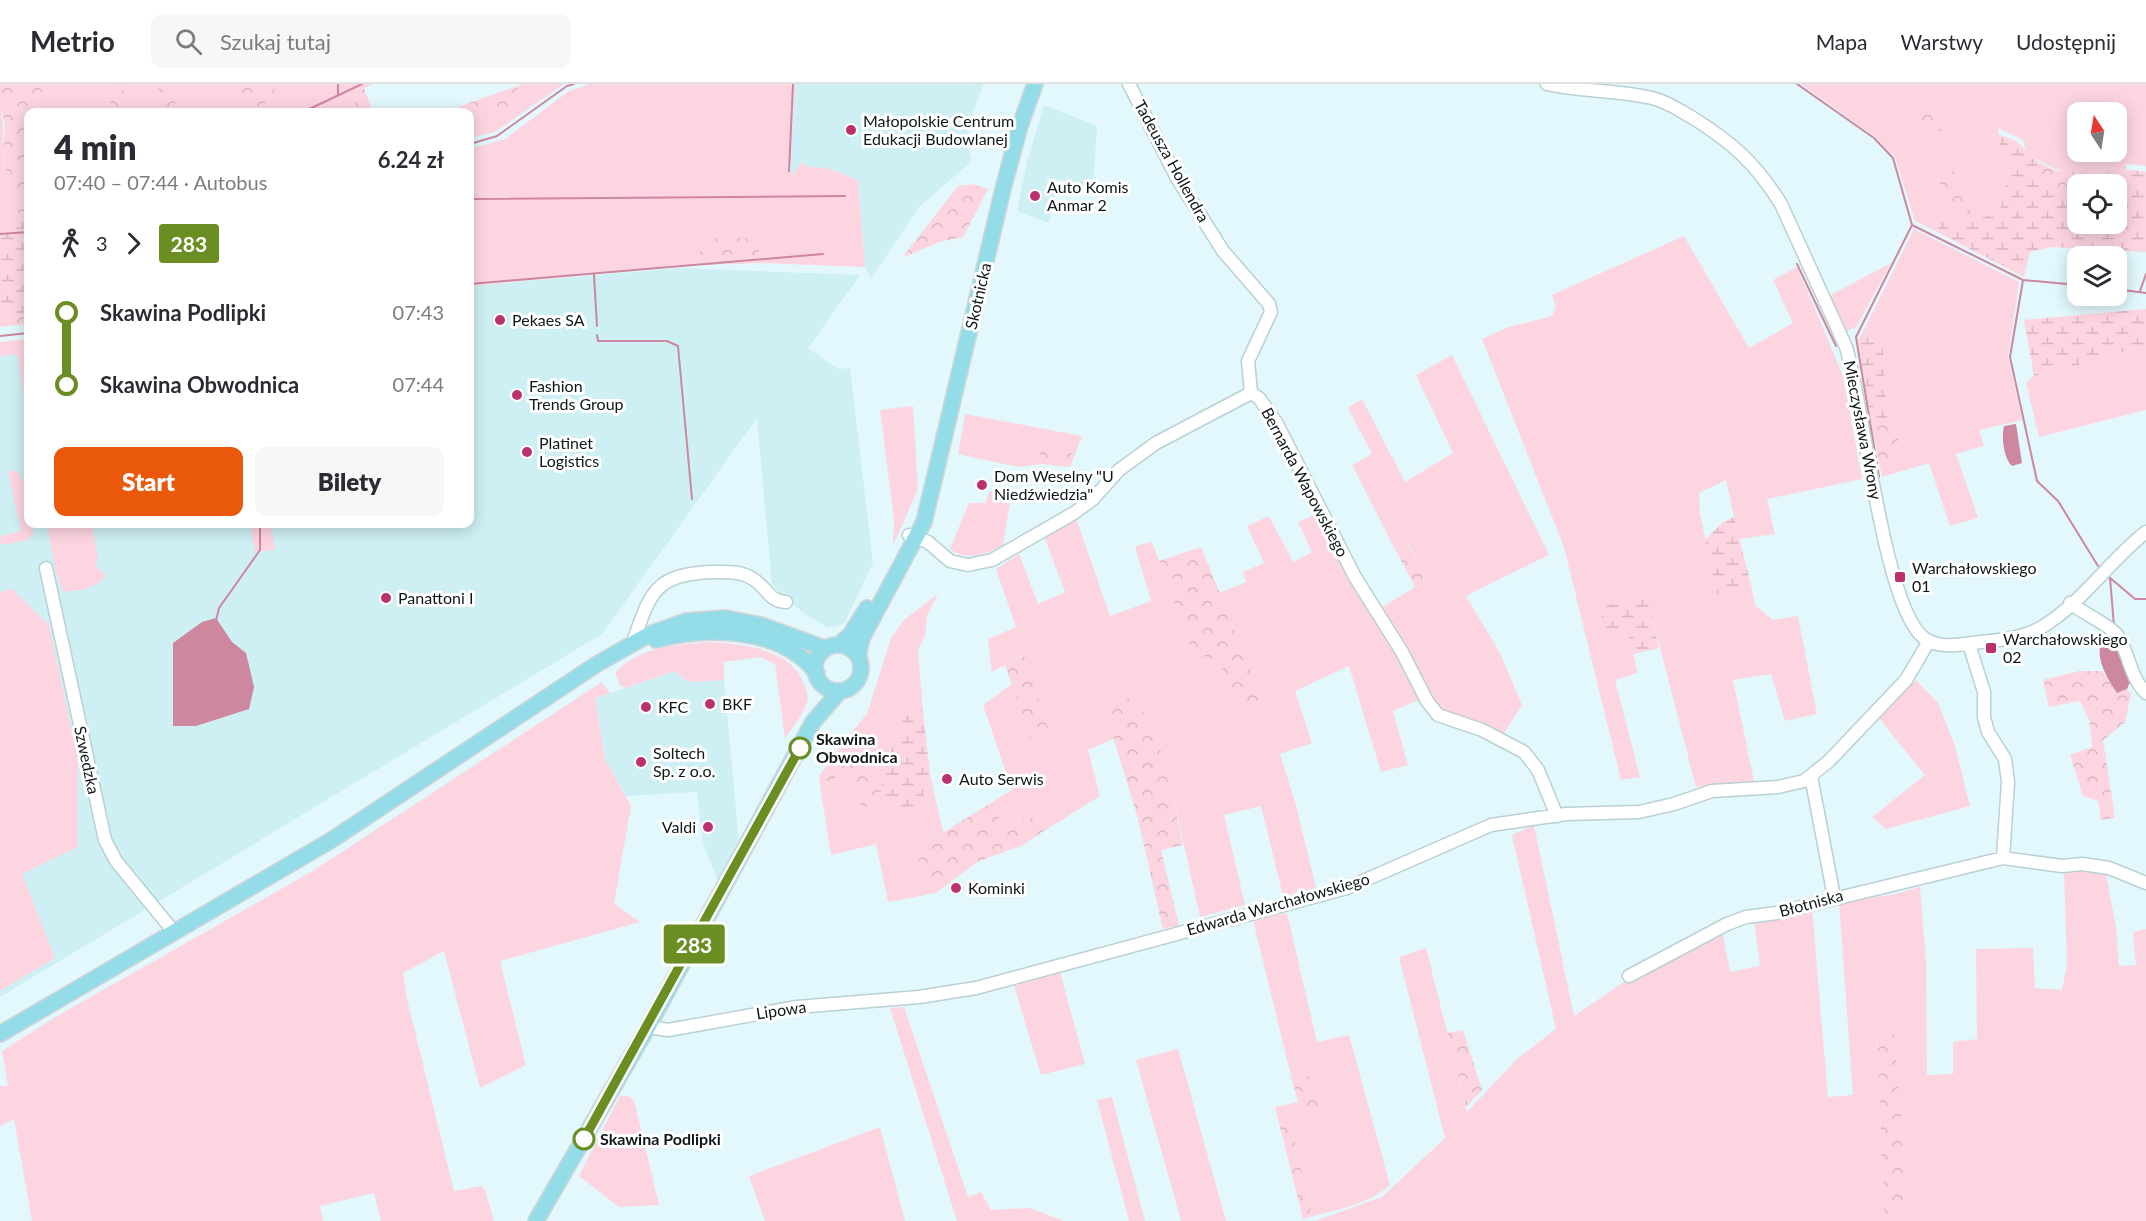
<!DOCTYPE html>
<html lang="pl">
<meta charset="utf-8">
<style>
:root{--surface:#fff;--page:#f7f7f7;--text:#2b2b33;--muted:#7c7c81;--line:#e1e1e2;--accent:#ea580c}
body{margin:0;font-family:Lato,sans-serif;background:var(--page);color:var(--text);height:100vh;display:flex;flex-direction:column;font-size:22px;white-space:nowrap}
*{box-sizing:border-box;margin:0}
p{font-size:20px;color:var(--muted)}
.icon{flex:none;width:33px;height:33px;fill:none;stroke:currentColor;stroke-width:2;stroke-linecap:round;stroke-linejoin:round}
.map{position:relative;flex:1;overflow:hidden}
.sheet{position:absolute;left:24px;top:24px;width:450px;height:420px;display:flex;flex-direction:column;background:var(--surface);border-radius:12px;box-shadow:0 3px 15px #0003}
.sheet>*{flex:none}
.badge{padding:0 12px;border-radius:4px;font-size:21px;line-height:39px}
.needle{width:39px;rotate:348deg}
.buttons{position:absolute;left:2067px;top:18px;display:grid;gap:12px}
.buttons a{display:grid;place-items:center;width:60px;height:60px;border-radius:12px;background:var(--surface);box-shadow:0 3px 15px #0003;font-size:30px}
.map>.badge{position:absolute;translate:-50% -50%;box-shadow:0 0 0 3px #fff}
.legs{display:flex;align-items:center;gap:9px;height:66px;padding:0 30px;font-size:20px}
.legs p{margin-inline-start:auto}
.overview{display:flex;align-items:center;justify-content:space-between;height:102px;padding:0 30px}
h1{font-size:33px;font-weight:800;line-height:45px}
.button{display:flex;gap:12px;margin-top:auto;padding:12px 30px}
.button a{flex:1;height:69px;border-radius:12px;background:var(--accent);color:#fff;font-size:24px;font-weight:800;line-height:69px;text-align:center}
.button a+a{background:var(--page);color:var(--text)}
ul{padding:0 30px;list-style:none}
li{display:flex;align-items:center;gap:21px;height:72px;font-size:22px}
li i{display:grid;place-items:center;width:9px;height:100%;margin:0 8px;background:currentColor}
li i::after{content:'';width:15px;height:15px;margin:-8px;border:4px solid;border-radius:50%;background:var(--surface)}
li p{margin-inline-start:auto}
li:first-child i{background:linear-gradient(#0000 50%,currentColor 0)}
li:last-child i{background:linear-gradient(currentColor 50%,#0000 0)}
header{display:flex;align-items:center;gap:36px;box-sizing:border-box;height:84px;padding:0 30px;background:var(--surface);border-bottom:2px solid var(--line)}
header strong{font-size:28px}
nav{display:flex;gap:33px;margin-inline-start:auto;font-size:21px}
.search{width:420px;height:54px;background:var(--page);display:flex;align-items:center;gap:15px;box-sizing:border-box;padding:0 21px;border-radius:12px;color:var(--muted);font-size:22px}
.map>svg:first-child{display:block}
.built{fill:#ceeff4}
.green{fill:#fdd5e1;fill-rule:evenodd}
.forest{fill:url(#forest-crowns)}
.wetland{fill:url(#wetland-marsh)}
.water{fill:#cd879e}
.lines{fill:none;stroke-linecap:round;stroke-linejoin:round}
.stream{stroke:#cd879e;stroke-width:2}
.minor-casing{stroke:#bad0d4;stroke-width:15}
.major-casing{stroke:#d4d5d6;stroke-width:18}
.minor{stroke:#fff;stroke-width:12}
.major{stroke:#94dde8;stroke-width:15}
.line-1-casing{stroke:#fff;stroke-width:14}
.line-1{stroke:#6b8e23;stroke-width:9}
.poi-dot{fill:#bb316e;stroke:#fff;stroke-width:2}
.stop-1-dot{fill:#fff;stroke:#6b8e23;stroke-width:3}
.labels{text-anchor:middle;stroke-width:6;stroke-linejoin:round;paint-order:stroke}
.poi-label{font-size:16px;fill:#0f1719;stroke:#fff;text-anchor:start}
.street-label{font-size:16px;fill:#0f1719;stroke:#fff}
.stop-label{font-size:16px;font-weight:bold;fill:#0f1719;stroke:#fff;text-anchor:start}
</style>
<header>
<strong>Metrio</strong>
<div class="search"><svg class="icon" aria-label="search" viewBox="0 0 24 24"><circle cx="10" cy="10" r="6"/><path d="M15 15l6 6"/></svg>Szukaj tutaj</div>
<nav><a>Mapa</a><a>Warstwy</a><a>Udostępnij</a></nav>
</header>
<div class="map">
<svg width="2146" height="1137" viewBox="0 0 2146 1137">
<defs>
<pattern id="forest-crowns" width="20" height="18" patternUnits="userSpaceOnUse" patternTransform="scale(1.5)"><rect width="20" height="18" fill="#fdd5e1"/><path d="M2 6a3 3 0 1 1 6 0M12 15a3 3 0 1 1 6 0" fill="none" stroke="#d8b6c0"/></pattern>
<pattern id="wetland-marsh" width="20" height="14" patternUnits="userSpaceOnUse" patternTransform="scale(1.5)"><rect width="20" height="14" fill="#fdd5e1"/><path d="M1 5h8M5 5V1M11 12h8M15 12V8" fill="none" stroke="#d8b6c0"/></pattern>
</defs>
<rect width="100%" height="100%" fill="#e2f8fc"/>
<path class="built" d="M795,0H984L971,33L967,60L972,77L919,123L871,195L865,183L858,96L827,84L808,83L790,90Z
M1044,21L1097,42L1093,102L1044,93L1057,104L1049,139L1017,127L1027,78Z
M681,184L860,191L808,264L838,285L850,284L873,479L844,540L828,544L801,527L772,501L757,334L602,550L0,913V272L28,266V440H470V202Z
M676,587L688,598L724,596L739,758L718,798L703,759L697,708L626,712L605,675L595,614Z"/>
<path class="green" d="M40,0H158L163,28H135L121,2L109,15L114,28H34L43,5Z
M172,0H237L235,3L273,15L276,0H373L364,4L351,28H177Z
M524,0H564L495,48L470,54V28H447L469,19L474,33L520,15L517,2Z
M590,0H795L790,90L794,89L802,78L808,83L827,84L858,96L865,183L762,179L756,154L695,171V181L470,202V65L505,55L569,7Z
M1801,0H2146V82L2126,80V87C2086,92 2060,94 2026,68L2023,56L1998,44L2000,65L2011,81L2000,126L1975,137L1950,80L1935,87L1954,135L1935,133L1939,149L1915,137L1895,73L1874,52ZM2078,28H2116V68H2078Z
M0,23C5,40 2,53 3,70C6,94 13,116 22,139L0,134Z
M1914,145L2019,198L2008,273L2022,336L1979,346L1984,362L1956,370L1978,434L1950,442L1929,379L1882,393L1879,378L1898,374L1899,357L1887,335L1883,263L1862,250Z
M1684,152L1749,264L1793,239L1773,196L1797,183L1843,292L1862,395L1767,415L1775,450L1739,455L1726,396L1699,409L1700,430L1717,510L1751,501L1755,521L1773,536L1798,532L1817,630L1785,637L1771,590L1733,596L1754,697L1696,703L1647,513L1627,545L1638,589L1615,596L1640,693L1621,696L1564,463L1482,255L1509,243L1552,232L1556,223L1552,211Z
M1891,179L1856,243L1847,247L1829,212Z
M28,255V334L17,270L0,272V258Z
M2146,260V326L2039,353L2026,299L2034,292L2101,275Z
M1452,271L1549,471L1466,512L1501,571L1522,621L1503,650L1438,627L1376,527L1428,495L1409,461L1396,467L1352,381L1372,370L1348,324L1362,315L1405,398L1453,369L1416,291Z
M913,322L918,405L893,462L894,436L880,326Z
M965,330L1082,352L1075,370L1038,362L1041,380L1018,383L958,370Z
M15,386C30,396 28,423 28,440H32L34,449L24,459L23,457L1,461L0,452L21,447L8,388L0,390Z
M989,407L1011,412L1003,461C985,470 969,478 950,465L969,419H986Z
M1316,430L1370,531L1399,569L1421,615L1393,627L1408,681L1381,688L1349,582L1295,607L1312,659L1280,670L1296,721L1316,804L1283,812L1261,722L1224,731L1245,821L1200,833L1167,685L1151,636L1103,620L1115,654L1088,666L1100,712L1047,745L1032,733L1002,747L994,717L1012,706L983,621L1012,600L1030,653L1049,646L1023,571L992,588L988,555L1016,543L996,485L1019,470L1038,520L1065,508L1044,452L1076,434L1110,532L1151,517L1135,462L1152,458L1192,568L1220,578L1237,623L1263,615L1219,509L1246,498L1243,488L1264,479L1247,442L1269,432L1293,478L1312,468L1298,438Z
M47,440H92L98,475L95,482L106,491C95,506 80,506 63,508L55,484Z
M250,440H271L275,466L255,468Z
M12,505L49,541L78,675V763L22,790L55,874L0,907V508Z
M938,510L927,532L925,552L918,566L923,627L904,632L884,684L857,690L851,650L848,652L867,630L891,554L905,535Z
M711,558C743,560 792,565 804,600C806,605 809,612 807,618C804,630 792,644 785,654L775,580L760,573L724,578V596L688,598L675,587L625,604L620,601L615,589C639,562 677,561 711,558Z
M1916,596L1938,619L1955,662L1970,722L1886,745L1872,733L1925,691L1877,632Z
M602,598L610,609L595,614L605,675L631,722L614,820L640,838L500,877L526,981L480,1004L444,867L403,889L407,915L454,1107L481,1102L485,1106L494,1137H381L374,1109L320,1122L323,1137H32L14,1035L0,1042V1002H8L2,967L57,932L311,788Z
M850,687L862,725L879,719L916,736L930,690L943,748L918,764L920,793L936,809L888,818L876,760L831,771L820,701Z
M1534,741L1574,932L1631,893L1722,845L1730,888L1760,882L1754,835L1812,824L1828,1013L1853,1011L1839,818L1891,811L1920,803L1926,877L1927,991L1953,990V958L1977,955L1976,865L2033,864L2035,904L2062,906L2067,881L2064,788L2083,787L2106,791L2116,842L2119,882L2136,881L2133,848L2146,845V1137H1904L1902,1043L1877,948L1884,1137H1315L1382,1113L1445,1054L1399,873L1426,864L1467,1028L1517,975L1556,945L1512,751Z
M1287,829L1317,958L1349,951L1390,1101C1369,1120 1340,1125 1313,1132L1285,1021L1298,1018L1303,1037L1315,994L1290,988L1253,836Z
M1060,888L1085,980L1041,991L1014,902Z
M904,923L968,1113L981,1108L991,1126L1030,1124L1064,1137H957L890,924Z
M1178,965L1226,1137H1181L1136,976Z
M620,1012H628L634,1016L659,1121L619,1123L579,1092Z
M1112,1013L1145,1137H1129L1097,1016Z
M880,1043L905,1137H765L749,1092Z"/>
<path class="forest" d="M0,0H40L43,5L34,28H28V139H22L8,102L3,68L5,39L0,23Z
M158,0H172L177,28H162Z
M237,0H276L273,15L247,28L235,3Z
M121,2L135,28H114L109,15Z
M517,2L520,15L498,30L474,33L469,19Z
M364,4L373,28H351L350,26Z
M1922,16L1947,31L1940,48L1922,40Z
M2038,78L2054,86L2098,90V100H2078L2077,108L2068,109L2033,93Z
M1951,80L1975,137L1954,135L1935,87Z
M972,100L988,105L963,153L939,158L902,174L958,102Z
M717,153L756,154L762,179L695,181V171Z
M28,231V240L0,243V234Z
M1870,334L1887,335L1899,357L1898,374L1879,378Z
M1038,362L1075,370L1070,383L1041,380Z
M1408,461L1429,496L1415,503L1396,467Z
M1201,463L1263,615L1237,623L1220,578L1192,568L1159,477Z
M1024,571L1049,646L1030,654L1005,581Z
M2079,587H2102L2117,609L2127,605L2131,610L2125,638L2103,656L2115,734L2101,736L2098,717L2083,712L2070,671L2092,663L2089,636L2080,617L2049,623L2043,596Z
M1125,611L1151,636L1167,685L1183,761L1161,766L1179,841L1163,845L1137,731L1103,620Z
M851,649L857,689L884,684L879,719L862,725L850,687L820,701L819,692Z
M994,717L1002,747L1032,733L1047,745L1021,762L977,778L936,809L920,793L918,764Z
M1463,946L1482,1006L1466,1023L1447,949Z
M1877,948H1894L1902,1043L1904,1137H1884Z
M1290,988L1315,994L1320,1027L1303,1037Z
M1285,1021L1313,1132L1303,1135L1275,1023Z"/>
<path class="wetland" d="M1998,50L2016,57L2038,78L2034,93L2068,109L2077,108L2078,140H2116V100H2098V90L2133,86L2146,88V168L2053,163L2030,168L2024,193L1939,149L1935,132L1975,137L2000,126L2011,81L2000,65Z
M0,134L28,139V231L0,234Z
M2146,225V260L2101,275L2034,292L2024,236Z
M1862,250L1883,263L1887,335L1870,334L1858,255Z
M1734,433L1751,501L1717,510L1705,456L1723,438Z
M1648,512L1659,564L1633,570L1627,545L1605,550L1600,523Z
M923,627L930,690L916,736L879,719L884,684L904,632Z"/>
<path class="water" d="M2016,340L2022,379L2012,382C2004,375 2001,353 2004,342Z
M216,534L232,558L246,569L254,603L249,625L196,642H173V559L202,538Z
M2105,551L2112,554L2130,598L2127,605L2117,609C2107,594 2091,569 2105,551Z"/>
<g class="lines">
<path class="stream" d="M338,0V11
M1797,0L1874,54L1893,74L1912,141L2023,196L2078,201
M303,28L362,0
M470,60L497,52L567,2L574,0
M789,87L793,0
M470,115L845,112
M0,150L28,148
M1797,180L1836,262
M594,191L597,242
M2023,196L2010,273L2037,397L2058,417L2098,482
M470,200L823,170
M2116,205L2146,209
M2140,207L2146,190
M597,251L598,257H667L678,262L692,415
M0,252L28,249
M1879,393L1856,253L1912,141
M2109,493L2135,515H2146
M2110,494L2114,542
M216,537L219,524L260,466V440"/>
<defs>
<path id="minor" d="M1129,0L1177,94L1223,167L1269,220L1271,228L1248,277L1251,309
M1547,0C1582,8 1618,6 1652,14C1668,18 1679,26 1693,34C1733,59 1756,80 1781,120L1846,263C1863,319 1884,524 1924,554C1940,566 1962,560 1981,558C2002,556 2023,554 2042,543C2082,519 2109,477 2146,448
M909,451L928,458L950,477L968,481L992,476L1074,429L1093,415L1119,386L1156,359L1251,309L1259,314L1276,338L1355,493L1402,568L1427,617L1438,631L1482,646L1524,668L1538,686L1557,732
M46,484L105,756L116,777L174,848
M2070,519C2081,528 2111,542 2117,551C2130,570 2129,592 2146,609
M1969,560L1984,608V633L1988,648L2005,675L2008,698L2003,774
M632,561C650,510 653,490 713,488C727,488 741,487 753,495C767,503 768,517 786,518
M1811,692L1834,813
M1629,892L1727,840L1746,833L1777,829L2003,774L2062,782L2082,780L2109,784L2146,799
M648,943L668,946L797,923L919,913L976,904L1347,804L1491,741L1566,730L1639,728L1674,720L1712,707L1778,703L1804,697L1829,677L1906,596L1929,557"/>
<path id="major" d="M656,556C708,542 781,543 817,589
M840,560L850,551L867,524
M815 584a23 23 0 1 1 46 0a23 23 0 1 1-46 0Z
M858,572L862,554L924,438L1004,101L1020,42L1035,0
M0,950L330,757L597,580L650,550L686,537L725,534L761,541L824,564
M536,1137L648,943L813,638L839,608"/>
</defs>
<use href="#minor" class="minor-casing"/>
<use href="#major" class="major-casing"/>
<use href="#minor" class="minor"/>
<use href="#major" class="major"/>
</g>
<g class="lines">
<defs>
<path id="line-1" d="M584,1055L800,664"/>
</defs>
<use href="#line-1" class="line-1-casing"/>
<use href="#line-1" class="line-1"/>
</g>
<g class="poi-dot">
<circle cx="851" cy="46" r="6"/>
<circle cx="1035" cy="112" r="6"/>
<circle cx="500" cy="236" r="6"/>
<circle cx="517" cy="311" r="6"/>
<circle cx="527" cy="368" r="6"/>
<circle cx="982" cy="401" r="6"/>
<rect x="1894" y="487" width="12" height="12" rx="3"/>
<circle cx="386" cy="514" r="6"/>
<rect x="1985" y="558" width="12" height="12" rx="3"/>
<circle cx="710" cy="620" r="6"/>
<circle cx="646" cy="623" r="6"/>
<circle cx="641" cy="678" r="6"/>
<circle cx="947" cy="695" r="6"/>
<circle cx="708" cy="743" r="6"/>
<circle cx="956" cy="804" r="6"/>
</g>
<g class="stop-1-dot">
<circle cx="800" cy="664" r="10"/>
<circle cx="584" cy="1055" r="10"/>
</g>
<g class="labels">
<g class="poi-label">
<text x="863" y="43">Małopolskie Centrum<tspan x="863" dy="18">Edukacji Budowlanej</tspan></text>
<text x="1047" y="109">Auto Komis<tspan x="1047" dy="18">Anmar 2</tspan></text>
<text x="512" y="242">Pekaes SA</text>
<text x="529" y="308">Fashion<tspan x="529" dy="18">Trends Group</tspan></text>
<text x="539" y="365">Platinet<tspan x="539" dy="18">Logistics</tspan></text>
<text x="994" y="398">Dom Weselny "U<tspan x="994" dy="18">Niedźwiedzia"</tspan></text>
<text x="1912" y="490">Warchałowskiego<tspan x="1912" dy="18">01</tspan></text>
<text x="398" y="520">Panattoni I</text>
<text x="2003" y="561">Warchałowskiego<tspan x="2003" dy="18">02</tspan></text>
<text x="722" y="626">BKF</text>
<text x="658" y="629">KFC</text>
<text x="653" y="675">Soltech<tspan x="653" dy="18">Sp. z o.o.</tspan></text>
<text x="959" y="701">Auto Serwis</text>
<text x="696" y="749" text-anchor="end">Valdi</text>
<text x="968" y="810">Kominki</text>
</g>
<g class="street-label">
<text transform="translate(1172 77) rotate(61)" y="6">Tadeusza Hollendra</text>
<text transform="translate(978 212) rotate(-77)" y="6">Skotnicka</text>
<text transform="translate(1863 346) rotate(79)" y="6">Mieczysława Wrony</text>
<text transform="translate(1305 398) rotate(62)" y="6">Bernarda Wapowskiego</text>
<text transform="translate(87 676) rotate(78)" y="6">Szwedzka</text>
<text transform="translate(1811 819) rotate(-15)" y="6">Błotniska</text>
<text transform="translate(1278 820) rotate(-16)" y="6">Edwarda Warchałowskiego</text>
<text transform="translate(781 926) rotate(-8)" y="6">Lipowa</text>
</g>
<g class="stop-label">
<text x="816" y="661">Skawina<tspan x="816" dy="18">Obwodnica</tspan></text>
<text x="600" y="1061">Skawina Podlipki</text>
</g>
</g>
</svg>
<div class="buttons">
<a><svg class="needle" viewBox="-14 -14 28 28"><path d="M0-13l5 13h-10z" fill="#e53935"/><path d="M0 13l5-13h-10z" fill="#7c7c81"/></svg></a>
<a><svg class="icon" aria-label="locate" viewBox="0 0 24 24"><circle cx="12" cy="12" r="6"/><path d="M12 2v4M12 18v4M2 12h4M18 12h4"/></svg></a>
<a><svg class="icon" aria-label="layers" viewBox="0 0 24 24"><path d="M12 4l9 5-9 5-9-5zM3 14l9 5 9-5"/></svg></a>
</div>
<b class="badge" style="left:694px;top:860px;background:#6b8e23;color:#fff">283</b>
<section class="sheet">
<div class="overview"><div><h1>4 min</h1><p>07:40 – 07:44 · Autobus</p></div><b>6.24 zł</b></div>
<div class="legs"><svg class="icon" aria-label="walk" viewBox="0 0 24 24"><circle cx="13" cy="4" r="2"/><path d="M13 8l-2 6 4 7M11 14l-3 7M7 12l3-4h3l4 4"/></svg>3<svg class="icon" aria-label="forward" viewBox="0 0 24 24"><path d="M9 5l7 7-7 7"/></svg><b class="badge" style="background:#6b8e23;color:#fff">283</b></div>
<ul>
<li><i style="color:#6b8e23"></i><b>Skawina Podlipki</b><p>07:43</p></li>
<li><i style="color:#6b8e23"></i><b>Skawina Obwodnica</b><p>07:44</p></li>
</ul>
<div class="button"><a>Start</a><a>Bilety</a></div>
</section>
</div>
